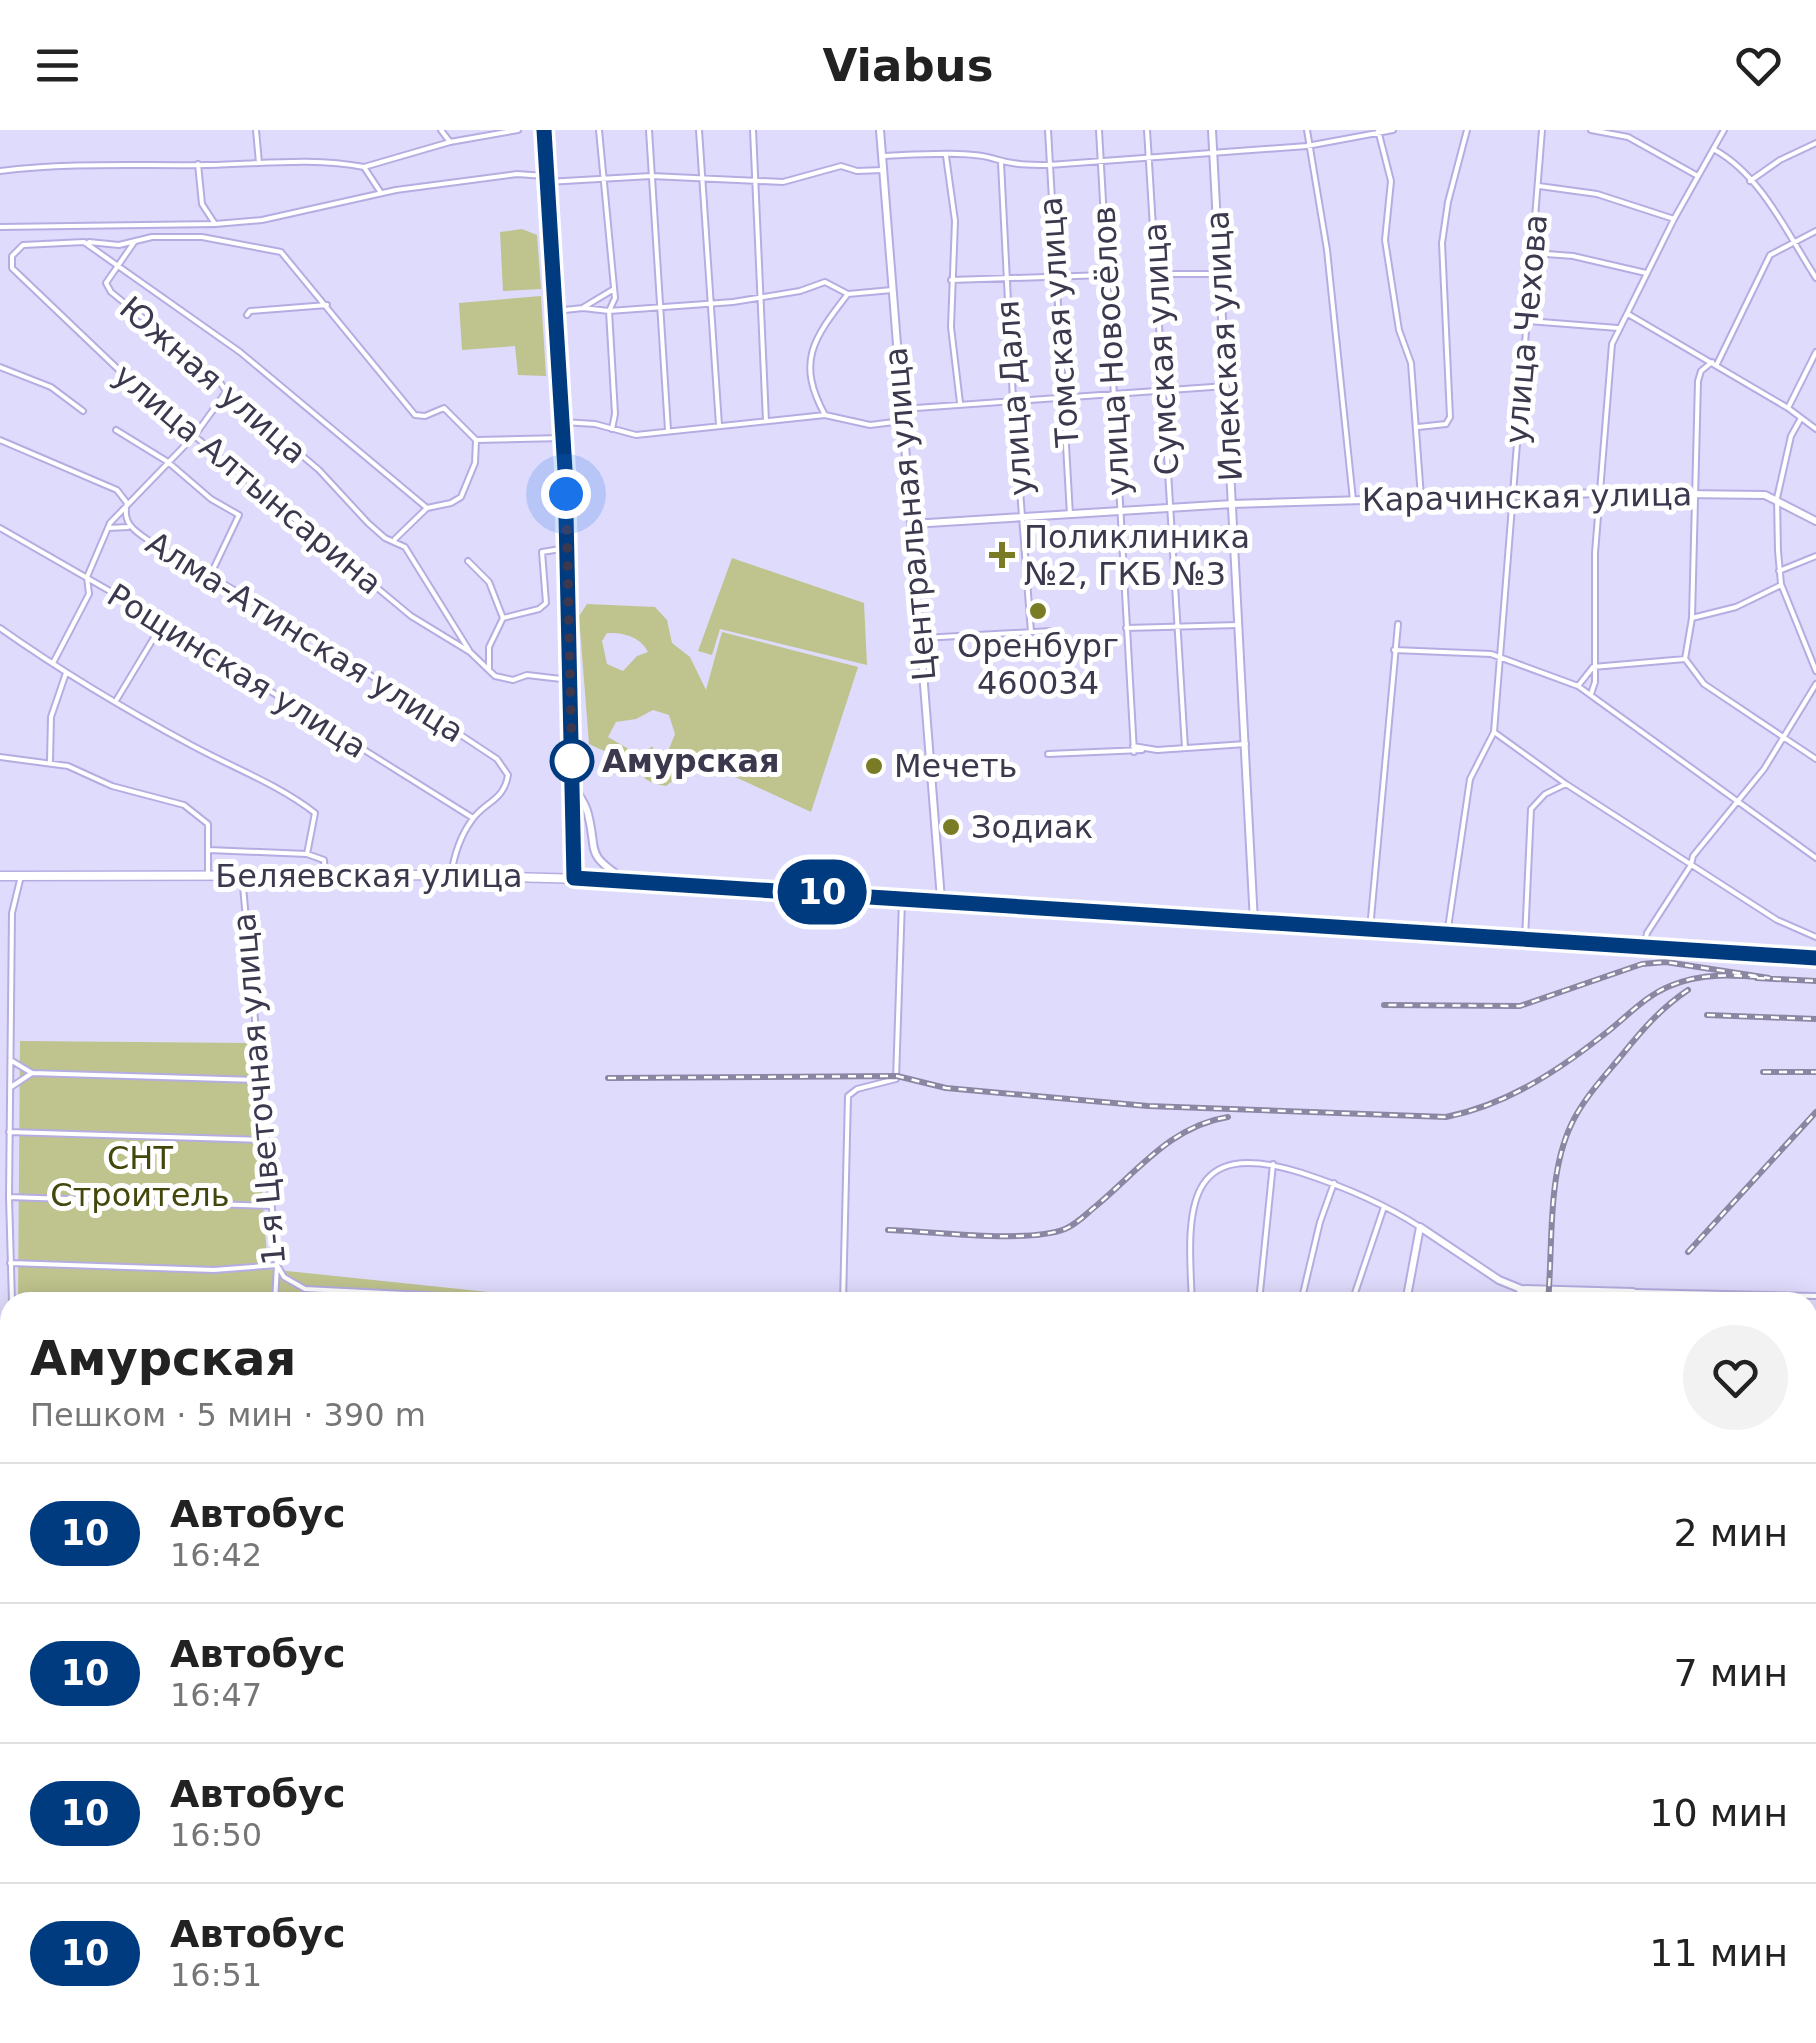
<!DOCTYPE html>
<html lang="ru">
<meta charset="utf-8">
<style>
:root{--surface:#fff;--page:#f2f2f2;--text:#222;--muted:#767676;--line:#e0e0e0}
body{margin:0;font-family:"DejaVu Sans",sans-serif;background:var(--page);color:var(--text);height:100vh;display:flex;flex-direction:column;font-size:38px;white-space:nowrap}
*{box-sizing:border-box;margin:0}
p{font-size:32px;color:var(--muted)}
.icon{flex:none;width:55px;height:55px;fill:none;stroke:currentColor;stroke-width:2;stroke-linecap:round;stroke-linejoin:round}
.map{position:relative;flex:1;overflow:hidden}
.side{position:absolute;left:0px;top:1162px;width:1818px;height:752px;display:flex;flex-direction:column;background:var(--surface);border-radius:30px 30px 0 0;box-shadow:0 5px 25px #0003}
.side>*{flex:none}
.badge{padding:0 20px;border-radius:32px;font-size:35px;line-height:65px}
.you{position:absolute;width:50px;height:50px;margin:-25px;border:8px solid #fff;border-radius:50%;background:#1a73e8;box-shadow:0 0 0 15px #1a73e833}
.map>.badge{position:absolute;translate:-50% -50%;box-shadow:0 0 0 5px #fff}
.round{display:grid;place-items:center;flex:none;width:105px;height:105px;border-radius:52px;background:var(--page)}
.overview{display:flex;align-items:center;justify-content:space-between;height:170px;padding:0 30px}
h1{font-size:48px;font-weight:700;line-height:75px}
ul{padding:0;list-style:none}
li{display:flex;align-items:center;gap:30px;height:140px;padding:0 30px;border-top:2px solid var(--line)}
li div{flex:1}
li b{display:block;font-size:38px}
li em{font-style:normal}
li .badge{min-width:110px;font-weight:700;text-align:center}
header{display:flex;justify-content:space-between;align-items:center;height:130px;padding:0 30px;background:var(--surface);font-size:45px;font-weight:700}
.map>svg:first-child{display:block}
.green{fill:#bfc38d;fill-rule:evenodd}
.water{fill:#6ac6aa;stroke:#5c9b8e;stroke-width:2.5}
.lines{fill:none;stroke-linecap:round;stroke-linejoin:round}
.street-casing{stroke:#b5ade2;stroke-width:8}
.secondary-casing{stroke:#b5ade2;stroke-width:10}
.primary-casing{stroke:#b5ade2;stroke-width:11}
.street{stroke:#fff;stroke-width:4}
.secondary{stroke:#fff;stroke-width:6}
.primary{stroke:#fff;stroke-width:8}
.rail-casing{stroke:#8b87a2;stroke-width:6}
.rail{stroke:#fff;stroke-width:2.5;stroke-dasharray:8;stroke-linecap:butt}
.line-casing{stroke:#fff;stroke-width:22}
.line{stroke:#003b80;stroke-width:15}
.walk{stroke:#3c384e;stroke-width:10;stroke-dasharray:0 18}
.poi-dot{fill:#797c25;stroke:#fff;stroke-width:4}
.stop-dot{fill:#fff;stroke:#003b80;stroke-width:5}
.labels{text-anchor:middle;stroke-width:10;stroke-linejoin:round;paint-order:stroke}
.street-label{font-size:32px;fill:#3c384e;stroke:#fff}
.poi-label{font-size:32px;fill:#3c384e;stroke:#fff;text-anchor:start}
.stop-label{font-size:32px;font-weight:bold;fill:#3c384e;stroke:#fff;text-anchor:start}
.park-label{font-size:32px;fill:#44470c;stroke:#fff}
</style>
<header><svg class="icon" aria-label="menu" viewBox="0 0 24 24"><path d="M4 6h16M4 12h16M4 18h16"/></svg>Viabus<svg class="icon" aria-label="heart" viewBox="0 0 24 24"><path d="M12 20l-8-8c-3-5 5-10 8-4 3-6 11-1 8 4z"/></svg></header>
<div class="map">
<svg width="1816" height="1913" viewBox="0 0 1816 1913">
<rect width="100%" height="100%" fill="#dfdbfc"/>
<path class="green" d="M522,99L537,105L541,159L503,161L500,102Z
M541,166L546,246L518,245L515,216L462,220L459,173Z
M732,428L864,473L867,535L720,499L712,525L698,521Z
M587,474L655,477L667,490L672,513L690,527L706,560L722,502L858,537L811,682L705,633L689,643L684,636L678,638L679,646L666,656C651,653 643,651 637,636L589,614L579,486ZM607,503C623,502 641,507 648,522L637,526L623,541L607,534L602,511ZM653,580L669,585L675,604L667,624L655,632L651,629L653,616L642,623L632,621L608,607L616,592L636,589Z
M20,911L251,913L268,1139L583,1172H18Z
M764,1905H1367L1366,1913H766Z"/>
<path class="water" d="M507,1905H737L735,1913H510Z"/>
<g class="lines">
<defs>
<path id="street" d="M256,0L259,33
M441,0L450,12
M599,0L615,168L609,181L615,284L612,299
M649,0L668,300
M699,0L719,295
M753,0L766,291
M1048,0L1070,385
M1099,0L1134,622
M1147,0L1185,618
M1307,0L1327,120L1353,370
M1378,0L1391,51L1385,110L1399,200L1411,233L1421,367
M1591,0L1628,7L1696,45
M1715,20C1762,46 1788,105 1816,148
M882,26C910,25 969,20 995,29C1014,35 1029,35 1049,35L1307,16L1393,0
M946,26L955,91L951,197L960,273
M1001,33L1013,270L1031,502
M198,34L202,74L215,94
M364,37L450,12L518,0
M0,41C70,32 140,36 209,35C262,34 312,27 364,37L381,63
M1750,51L1780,30L1816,13
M547,52L651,46L783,52L841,36L857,41L883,40
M1539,56L1597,64L1674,89
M0,97L215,94L262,90L396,60L517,44L545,46
M135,111L106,153L111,162L217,248L226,261L319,340L368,393L385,408L405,417L469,520
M89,112L119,115L152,107H202L281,122L415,285L425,286L444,278L476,310L563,308
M1533,123L1573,126L1646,143
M1156,144H1220
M951,150L1106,145
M848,164L892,160
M584,177L614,159
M555,181L583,178L609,181L733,172L800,161L825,152L848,164
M1628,184L1788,278L1816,299
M247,185L250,181L327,175
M1528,191L1618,198
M1717,234L1770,125L1816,101
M0,237L51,257L83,281
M1788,278L1816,222
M902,279L1226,256
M825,285C796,232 813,209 847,165
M1801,288L1791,306L1777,368L1778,421L1781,454L1816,541
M563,292L595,294L636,305L825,285L870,295L902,291
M1418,297L1446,294L1450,287L1442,113L1448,72L1467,0
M116,300L168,332L211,369L239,385L209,448
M0,310L117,360L127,373C122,392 133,400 148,410L299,498L497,629L508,645C504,671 484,672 472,690C460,706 454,726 451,745
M427,378L240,222L84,112L23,115L12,126V138L143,263L411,486L470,522L495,546L513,550L527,545L570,550
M0,398L115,464L473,688
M108,398L128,397
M395,409L427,378L451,373L461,367L475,333L476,310
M468,431L489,452L503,488L539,479L546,473L542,422L567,418
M1779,441L1816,426
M1692,488L1736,477L1781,455
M0,498C61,541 126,580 193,616C234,638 279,655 315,683L307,724L324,730L325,744
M1126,498L1238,495
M922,508L1052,501
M1394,520L1491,524L1578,556L1816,728
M1685,529L1692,488L1698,251L1701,241L1712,232
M1686,530L1704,554L1816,629
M53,533L89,464L87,447L110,393L195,305L226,262
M1593,537L1685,529
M489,539V517L503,488
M1578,556L1593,537
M1591,564L1595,552V423L1612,214L1674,89L1724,0
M117,569L161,496
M1494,602L1566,654L1777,790L1816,807
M1133,616L1157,620L1246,614
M1048,624L1142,620
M0,627L68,636L112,656L184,675L208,694V745
M50,631L51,587L66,543
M209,720L307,724
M242,745L277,1135L275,1172
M1370,799L1398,494
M1447,805L1470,649L1494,602L1542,0
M1525,809L1531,679L1545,664L1566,654
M1644,817L1647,803L1691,735L1693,726L1764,639L1816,554
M12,931L32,943L258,950
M11,957L32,943
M9,1002L264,1010
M9,1067L272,1076
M10,1133L214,1140L277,1135
M277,1135L284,1147L305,1159L568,1172
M1636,1162L1816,1166
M12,1172L9,1067L12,783L21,746
M843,1172L848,966L857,959L896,949L902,771
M1192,1172C1187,1080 1183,1005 1302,1043C1345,1057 1383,1073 1420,1097
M1259,1172L1273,1034
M1301,1172L1320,1092L1334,1053
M1352,1172L1384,1077
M1512,1172L1521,1160
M0,1227L10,1226
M0,1293H10
M0,1361H10
M0,1426H10
M0,1500H10
M765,1905L767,1913
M1414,1905L1415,1913
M1369,1913V1905
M1577,1913V1906"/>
<path id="secondary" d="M543,0L565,340L574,748
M880,0L941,769
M1212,0L1254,792
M912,394L1232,374L1600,363L1765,365L1816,391
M573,656C579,665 586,674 588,684C598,723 584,723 624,749
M1406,1172L1420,1097L1499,1150L1521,1159L1633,1162V1172
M1808,1546H1816"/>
<path id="primary" d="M0,746L431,745L625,750L1816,828"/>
</defs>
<use href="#street" class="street-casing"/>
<use href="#secondary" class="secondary-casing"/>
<use href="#primary" class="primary-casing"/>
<use href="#street" class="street"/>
<use href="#secondary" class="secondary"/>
<use href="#primary" class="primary"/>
<defs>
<path id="rail" d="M1757,848L1816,851
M1707,885L1816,889
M1763,942H1816
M608,948L897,946L946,958L1148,976L1446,987C1505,975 1555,943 1602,906C1625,889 1643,867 1670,856C1702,842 1735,845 1769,848L1666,832L1642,834L1520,876L1384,875
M888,1100C931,1101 1027,1114 1065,1099C1077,1094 1086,1084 1096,1076C1138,1041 1171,996 1228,987
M1688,1122L1816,982
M1548,1172C1553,1117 1547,1046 1571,995C1583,969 1604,947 1622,925C1642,900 1661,878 1688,860
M1808,1242L1816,1240
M1808,1315L1816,1312"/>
</defs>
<use href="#rail" class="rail-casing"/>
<use href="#rail" class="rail"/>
</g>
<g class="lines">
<defs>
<path id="line" d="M544,0L565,340L574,748L1816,828"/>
</defs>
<use href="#line" class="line-casing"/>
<use href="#line" class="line"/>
<path class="walk" d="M566,364L572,631"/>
</g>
<g class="poi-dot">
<path d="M997 410h10v10h10v10h-10v10h-10v-10h-10v-10h10z"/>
<circle cx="1038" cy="481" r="10"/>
<circle cx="874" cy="636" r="10"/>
<circle cx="951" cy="697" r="10"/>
</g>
<circle class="stop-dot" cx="572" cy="631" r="20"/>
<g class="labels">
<g class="street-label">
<text transform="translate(1059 192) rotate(-94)" y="11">Томская улица</text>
<text transform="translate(1526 199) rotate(-85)" y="11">улица Чехова</text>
<text transform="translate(1224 216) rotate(-93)" y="11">Илекская улица</text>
<text transform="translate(1161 219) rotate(-93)" y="11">Сумская улица</text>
<text transform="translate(1111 221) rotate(-93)" y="11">улица Новосёлов</text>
<text transform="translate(213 250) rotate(41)" y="11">Южная улица</text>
<text transform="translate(1014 268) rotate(-94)" y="11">улица Даля</text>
<text transform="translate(248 349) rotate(40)" y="11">улица Алтынсарина</text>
<text transform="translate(1527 367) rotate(-1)" y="11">Карачинская улица</text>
<text transform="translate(910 384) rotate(-95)" y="11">Центральная улица</text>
<text transform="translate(305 507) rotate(32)" y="11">Алма-Атинская улица</text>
<text transform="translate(237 541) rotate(32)" y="11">Рощинская улица</text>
<text x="369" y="757">Беляевская улица</text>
<text transform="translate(259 959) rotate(-95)" y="11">1-я Цветочная улица</text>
</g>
<g class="poi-label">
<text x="1024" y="418">Поликлиника<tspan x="1024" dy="37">№2, ГКБ №3</tspan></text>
<text x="1038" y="527" text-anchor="middle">Оренбург<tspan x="1038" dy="37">460034</tspan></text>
<text x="894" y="647">Мечеть</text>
<text x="971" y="708">Зодиак</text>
</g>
<g class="stop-label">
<text x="602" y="642">Амурская</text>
</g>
<g class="park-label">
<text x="140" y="1039">СНТ<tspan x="140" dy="37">Строитель</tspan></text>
</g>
</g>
</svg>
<div class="you" style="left:566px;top:364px"></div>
<b class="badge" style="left:822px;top:762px;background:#003b80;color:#fff">10</b>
<section class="side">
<div class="overview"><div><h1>Амурская</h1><p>Пешком · 5 мин · 390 m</p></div><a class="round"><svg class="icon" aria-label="heart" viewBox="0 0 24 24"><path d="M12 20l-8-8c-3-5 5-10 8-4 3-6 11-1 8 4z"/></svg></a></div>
<ul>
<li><span class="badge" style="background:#003b80;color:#fff">10</span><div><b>Автобус</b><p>16:42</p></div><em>2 мин</em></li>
<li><span class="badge" style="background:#003b80;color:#fff">10</span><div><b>Автобус</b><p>16:47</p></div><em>7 мин</em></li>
<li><span class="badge" style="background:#003b80;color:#fff">10</span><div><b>Автобус</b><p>16:50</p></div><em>10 мин</em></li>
<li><span class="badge" style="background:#003b80;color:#fff">10</span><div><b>Автобус</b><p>16:51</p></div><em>11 мин</em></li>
</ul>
</section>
</div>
